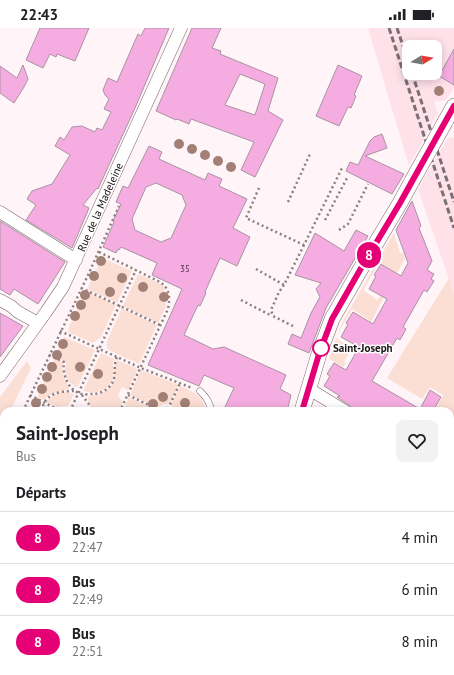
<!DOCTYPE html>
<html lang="fr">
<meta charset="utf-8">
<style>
:root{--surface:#fff;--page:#f2f2f2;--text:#202124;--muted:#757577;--line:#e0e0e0}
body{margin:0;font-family:"PT Sans",sans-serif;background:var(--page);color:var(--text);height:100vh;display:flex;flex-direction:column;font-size:15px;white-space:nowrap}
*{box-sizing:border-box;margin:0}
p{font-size:13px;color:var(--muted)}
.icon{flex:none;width:22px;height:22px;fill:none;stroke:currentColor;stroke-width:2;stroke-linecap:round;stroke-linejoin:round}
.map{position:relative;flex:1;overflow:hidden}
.panel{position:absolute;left:0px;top:379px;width:454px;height:268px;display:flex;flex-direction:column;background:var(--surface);border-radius:12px 12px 0 0;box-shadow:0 2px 10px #0003}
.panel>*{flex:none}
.badge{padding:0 8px;border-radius:13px;font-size:14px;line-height:26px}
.needle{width:26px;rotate:79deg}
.controls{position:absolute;left:402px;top:12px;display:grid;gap:8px}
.controls a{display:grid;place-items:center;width:40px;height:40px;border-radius:8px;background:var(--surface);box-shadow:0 2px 10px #0003;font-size:20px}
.map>.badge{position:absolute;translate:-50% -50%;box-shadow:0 0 0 2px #fff}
h2{padding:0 16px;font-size:15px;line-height:36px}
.round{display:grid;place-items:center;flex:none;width:42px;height:42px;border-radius:8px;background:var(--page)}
.summary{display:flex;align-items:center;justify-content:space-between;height:68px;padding:0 16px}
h1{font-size:19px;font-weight:800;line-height:30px}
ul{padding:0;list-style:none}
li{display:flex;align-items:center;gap:12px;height:52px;padding:0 16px;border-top:1px solid var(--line)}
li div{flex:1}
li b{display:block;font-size:15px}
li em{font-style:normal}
li .badge{min-width:44px;font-weight:700;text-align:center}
.status{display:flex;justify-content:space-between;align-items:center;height:28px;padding:0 20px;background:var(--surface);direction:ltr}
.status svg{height:11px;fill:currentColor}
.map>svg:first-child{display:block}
.built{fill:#ffe1ea;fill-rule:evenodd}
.green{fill:#fcdfd4}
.building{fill:#f5ade1;stroke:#a893a2;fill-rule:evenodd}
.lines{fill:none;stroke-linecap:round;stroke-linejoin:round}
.service-casing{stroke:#7d656c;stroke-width:7}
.minor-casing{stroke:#7d656c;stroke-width:13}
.tertiary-casing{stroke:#7d656c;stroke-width:16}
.path{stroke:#897f81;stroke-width:2.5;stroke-dasharray:2 3;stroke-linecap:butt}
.service{stroke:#fff;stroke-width:6}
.minor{stroke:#fff;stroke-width:12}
.tertiary{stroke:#fff;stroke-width:15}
.rail{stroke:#7a7073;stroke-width:3;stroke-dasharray:6 3;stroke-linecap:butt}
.tertiary-bridge-casing{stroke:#7d656c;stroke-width:16;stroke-linecap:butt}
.tertiary-bridge{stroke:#fff;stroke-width:15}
.tree{fill:#a28075}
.line-casing{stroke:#fff;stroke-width:9}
.line{stroke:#e50076;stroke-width:6}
.stop-dot{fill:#fff;stroke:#e50076;stroke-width:2}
.labels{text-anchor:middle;stroke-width:3;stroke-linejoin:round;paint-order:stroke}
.number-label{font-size:9px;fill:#503746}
.street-label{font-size:11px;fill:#191012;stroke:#fff}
.stop-label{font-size:11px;font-weight:bold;fill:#191012;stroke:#fff;text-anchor:start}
</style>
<div class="status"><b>22:43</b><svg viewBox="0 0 49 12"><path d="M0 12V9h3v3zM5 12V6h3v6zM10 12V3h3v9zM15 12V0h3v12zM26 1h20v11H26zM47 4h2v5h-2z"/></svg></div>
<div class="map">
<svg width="454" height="647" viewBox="0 0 454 647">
<rect width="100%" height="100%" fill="#fff4f7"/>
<path class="built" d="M368,0H454V60L446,72L434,74L438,85L409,138ZM409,19H435V45H409Z
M453,109L454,111V266L418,161L447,111Z"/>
<path class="green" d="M394,205L400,225H403L405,231L397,245L380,234L363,262L377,272L380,268L384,269L372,292L370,295L368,294L369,292L352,281L339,304V303L344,291Z
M101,232H107L132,243L117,275L87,261Z
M138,246L159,255L163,258L165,266L166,278L158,295L123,278Z
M449,250L454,266V412L450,410L452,407L450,406V383H435L443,367L430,359L422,371L387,350Z
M86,263L116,277L101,309L93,315L72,306L68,304L69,299Z
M122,280L157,297L139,336L109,322L107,319V313Z
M64,309L95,322L77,360C66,353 63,346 66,334L55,328Z
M336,310L350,319L353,316L356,317L354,320H352L344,334L346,335L343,339L340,337L329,331Z
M101,325L114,331C112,337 114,341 113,347C112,363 96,367 83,363Z
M55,330L63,334C62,340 62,346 65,352C67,355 69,357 69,361C58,364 54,363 44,372L37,369Z
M116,332L136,340L137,343L128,362L122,359L118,367L120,371L123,373L118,383H93L88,373V369C93,366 99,367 104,364C120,355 111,344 116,332Z
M27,333L31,340L10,383H4V458L0,455V369Z
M141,342L178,357L170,376H163L158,380L130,367Z
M180,358C193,364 203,367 206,383H176L174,379L171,377Z
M60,364H66L74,366L68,378H62L57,380L46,374C50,369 54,367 60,364Z
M129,369L157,382V383H123Z"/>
<path class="building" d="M40,0H89L75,33L57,26L56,29L50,26L43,40L26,32Z
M145,0H169L135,80L98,161L97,160L83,177L89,180L72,220L26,192L36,177L27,171L32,163L52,156L70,127L55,118L60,109L64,112L72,99L82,98L95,104L97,100L102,102L111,84L104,81L109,71L105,67L103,62L108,50L117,54L138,6L141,8Z
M192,0H221L212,20L221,23L220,26L278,50L268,83L283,92L255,149L241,142L254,114L191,91L189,96L177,91L176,92L156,83ZM240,46L265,56L255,87L225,77Z
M454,21V57L439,48Z
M23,37L28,51L24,59L14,75L0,65V38L17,50Z
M338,37L362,48L354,67L356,68L351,80L348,79L339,98L316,88Z
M382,106L387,120L365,128L404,146L392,166L346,143L350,134L358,137L370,113L374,109Z
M149,118L162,124L159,131L205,152L208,145L222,151L219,158L247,171L233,200L250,209L237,238L220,230L205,264L206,265L200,278L198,277L184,307L213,321L224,319L286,347L280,361L291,367L287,383H223L234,360L204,347L199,358L148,337L182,261L152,247L157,235L121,219L119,222L118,221L116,225L103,219L114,194L113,193L121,176L116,174L123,158L128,160ZM156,155L182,167L186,177L171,210L161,214L135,202L132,191L146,159Z
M412,173L421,198L419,200L432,233L427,242L434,246L431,251L434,253L427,264L424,262L403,299L406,301L400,312L397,310L372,353L420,381L430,362L441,369L433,383H352V380L349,377L337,369L340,368L324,358L330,348L327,346L334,335L346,342L359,319L341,309L348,296L346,295L353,284L373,296L387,271L369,261L376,248L374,247L381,236L401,248L408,235L396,202Z
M0,193L65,234L38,276L14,261L10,267L0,261Z
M356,202L368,208L326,280L309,325L288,316L292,306L301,310L311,285L320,269L316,261L321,255L295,247L308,220L315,205L344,223Z
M0,285L23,298L0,329Z"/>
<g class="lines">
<defs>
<path id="service" d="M200,363C206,369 210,374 211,383"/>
<path id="minor" d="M0,184L76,232
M0,272L11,278L18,284L38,295
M0,348L46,284L63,259L181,0
M308,362L314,364L345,383
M450,444L454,446
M0,472L4,475
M450,533L454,535
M0,574H1L0,576
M290,643L300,647"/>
<path id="tertiary" d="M445,94L454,78
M302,383L319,326L332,291L360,242L400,175L412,153
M215,647L216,643"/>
</defs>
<use href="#service" class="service-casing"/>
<use href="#minor" class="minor-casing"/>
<use href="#tertiary" class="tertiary-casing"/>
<path class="path" d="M259,160L246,190L304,217L342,140
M288,174L310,126
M325,192L347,150
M339,202L348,196L368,156
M99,224L160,254C170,261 170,270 168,281L120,383
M256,241L284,257L304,217
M284,257L279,264L271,282L273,288L295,299
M81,260L120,278L160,297
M241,272L272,288
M60,303L141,340L192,360
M49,327L64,334C62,346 68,363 82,366C84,367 88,366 91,366C98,366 105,364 110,358C118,349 112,340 117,329
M30,367L60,383
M82,367L91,379L92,383
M128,367L161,383
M168,381L180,355
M23,383L89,245L119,178
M42,383C44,365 60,363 75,363
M70,383L136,242
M161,383C164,379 168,379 171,383"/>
<use href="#service" class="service"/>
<use href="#minor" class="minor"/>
<use href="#tertiary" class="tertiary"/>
<path class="rail" d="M389,0L454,200
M397,0L409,36
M412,45L454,174"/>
<defs>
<path id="tertiary-bridge" d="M412,153L445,94"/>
</defs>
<use href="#tertiary-bridge" class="tertiary-bridge-casing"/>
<use href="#tertiary-bridge" class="tertiary-bridge"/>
</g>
<g class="tree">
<circle cx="439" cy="63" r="5"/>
<circle cx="179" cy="116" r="5"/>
<circle cx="192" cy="121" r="5"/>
<circle cx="205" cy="127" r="5"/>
<circle cx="218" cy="133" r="5"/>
<circle cx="231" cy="139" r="5"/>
<circle cx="101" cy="233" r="5"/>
<circle cx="94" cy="248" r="5"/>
<circle cx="122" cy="250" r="5"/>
<circle cx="143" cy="259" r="5"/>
<circle cx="110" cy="264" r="5"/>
<circle cx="85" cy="267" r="5"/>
<circle cx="164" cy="269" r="5"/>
<circle cx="81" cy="277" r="5"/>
<circle cx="75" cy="288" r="5"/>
<circle cx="63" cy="316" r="5"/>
<circle cx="57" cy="327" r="5"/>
<circle cx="52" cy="339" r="5"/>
<circle cx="80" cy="339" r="5"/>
<circle cx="98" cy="346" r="5"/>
<circle cx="47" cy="349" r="5"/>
<circle cx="42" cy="361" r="5"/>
<circle cx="163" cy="369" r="5"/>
<circle cx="36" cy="375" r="5"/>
<circle cx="185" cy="375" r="5"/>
<circle cx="153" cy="376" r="5"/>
</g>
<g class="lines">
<defs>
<path id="line" d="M302,383L319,326L332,291L360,242L400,175L454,78"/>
</defs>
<use href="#line" class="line-casing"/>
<use href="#line" class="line"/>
</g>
<circle class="stop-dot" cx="321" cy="320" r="8"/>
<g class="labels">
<g class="number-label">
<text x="185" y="244">35</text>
</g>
<g class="street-label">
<text transform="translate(100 179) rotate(-66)" y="4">Rue de la Madeleine</text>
</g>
<g class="stop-label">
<text x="333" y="324">Saint-Joseph</text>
</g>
</g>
</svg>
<div class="controls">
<a><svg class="needle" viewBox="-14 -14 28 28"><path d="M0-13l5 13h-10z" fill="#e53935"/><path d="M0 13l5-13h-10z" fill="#757577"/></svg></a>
</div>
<b class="badge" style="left:369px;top:227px;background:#e50076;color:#fff">8</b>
<section class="panel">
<div class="summary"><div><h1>Saint-Joseph</h1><p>Bus</p></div><a class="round"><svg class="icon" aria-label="heart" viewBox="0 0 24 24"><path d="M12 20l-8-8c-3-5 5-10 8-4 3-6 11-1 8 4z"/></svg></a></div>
<h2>Départs</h2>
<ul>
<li><span class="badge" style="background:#e50076;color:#fff">8</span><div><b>Bus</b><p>22:47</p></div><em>4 min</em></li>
<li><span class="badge" style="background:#e50076;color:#fff">8</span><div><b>Bus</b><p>22:49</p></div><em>6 min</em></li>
<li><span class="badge" style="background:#e50076;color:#fff">8</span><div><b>Bus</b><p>22:51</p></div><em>8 min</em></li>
</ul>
</section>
</div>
